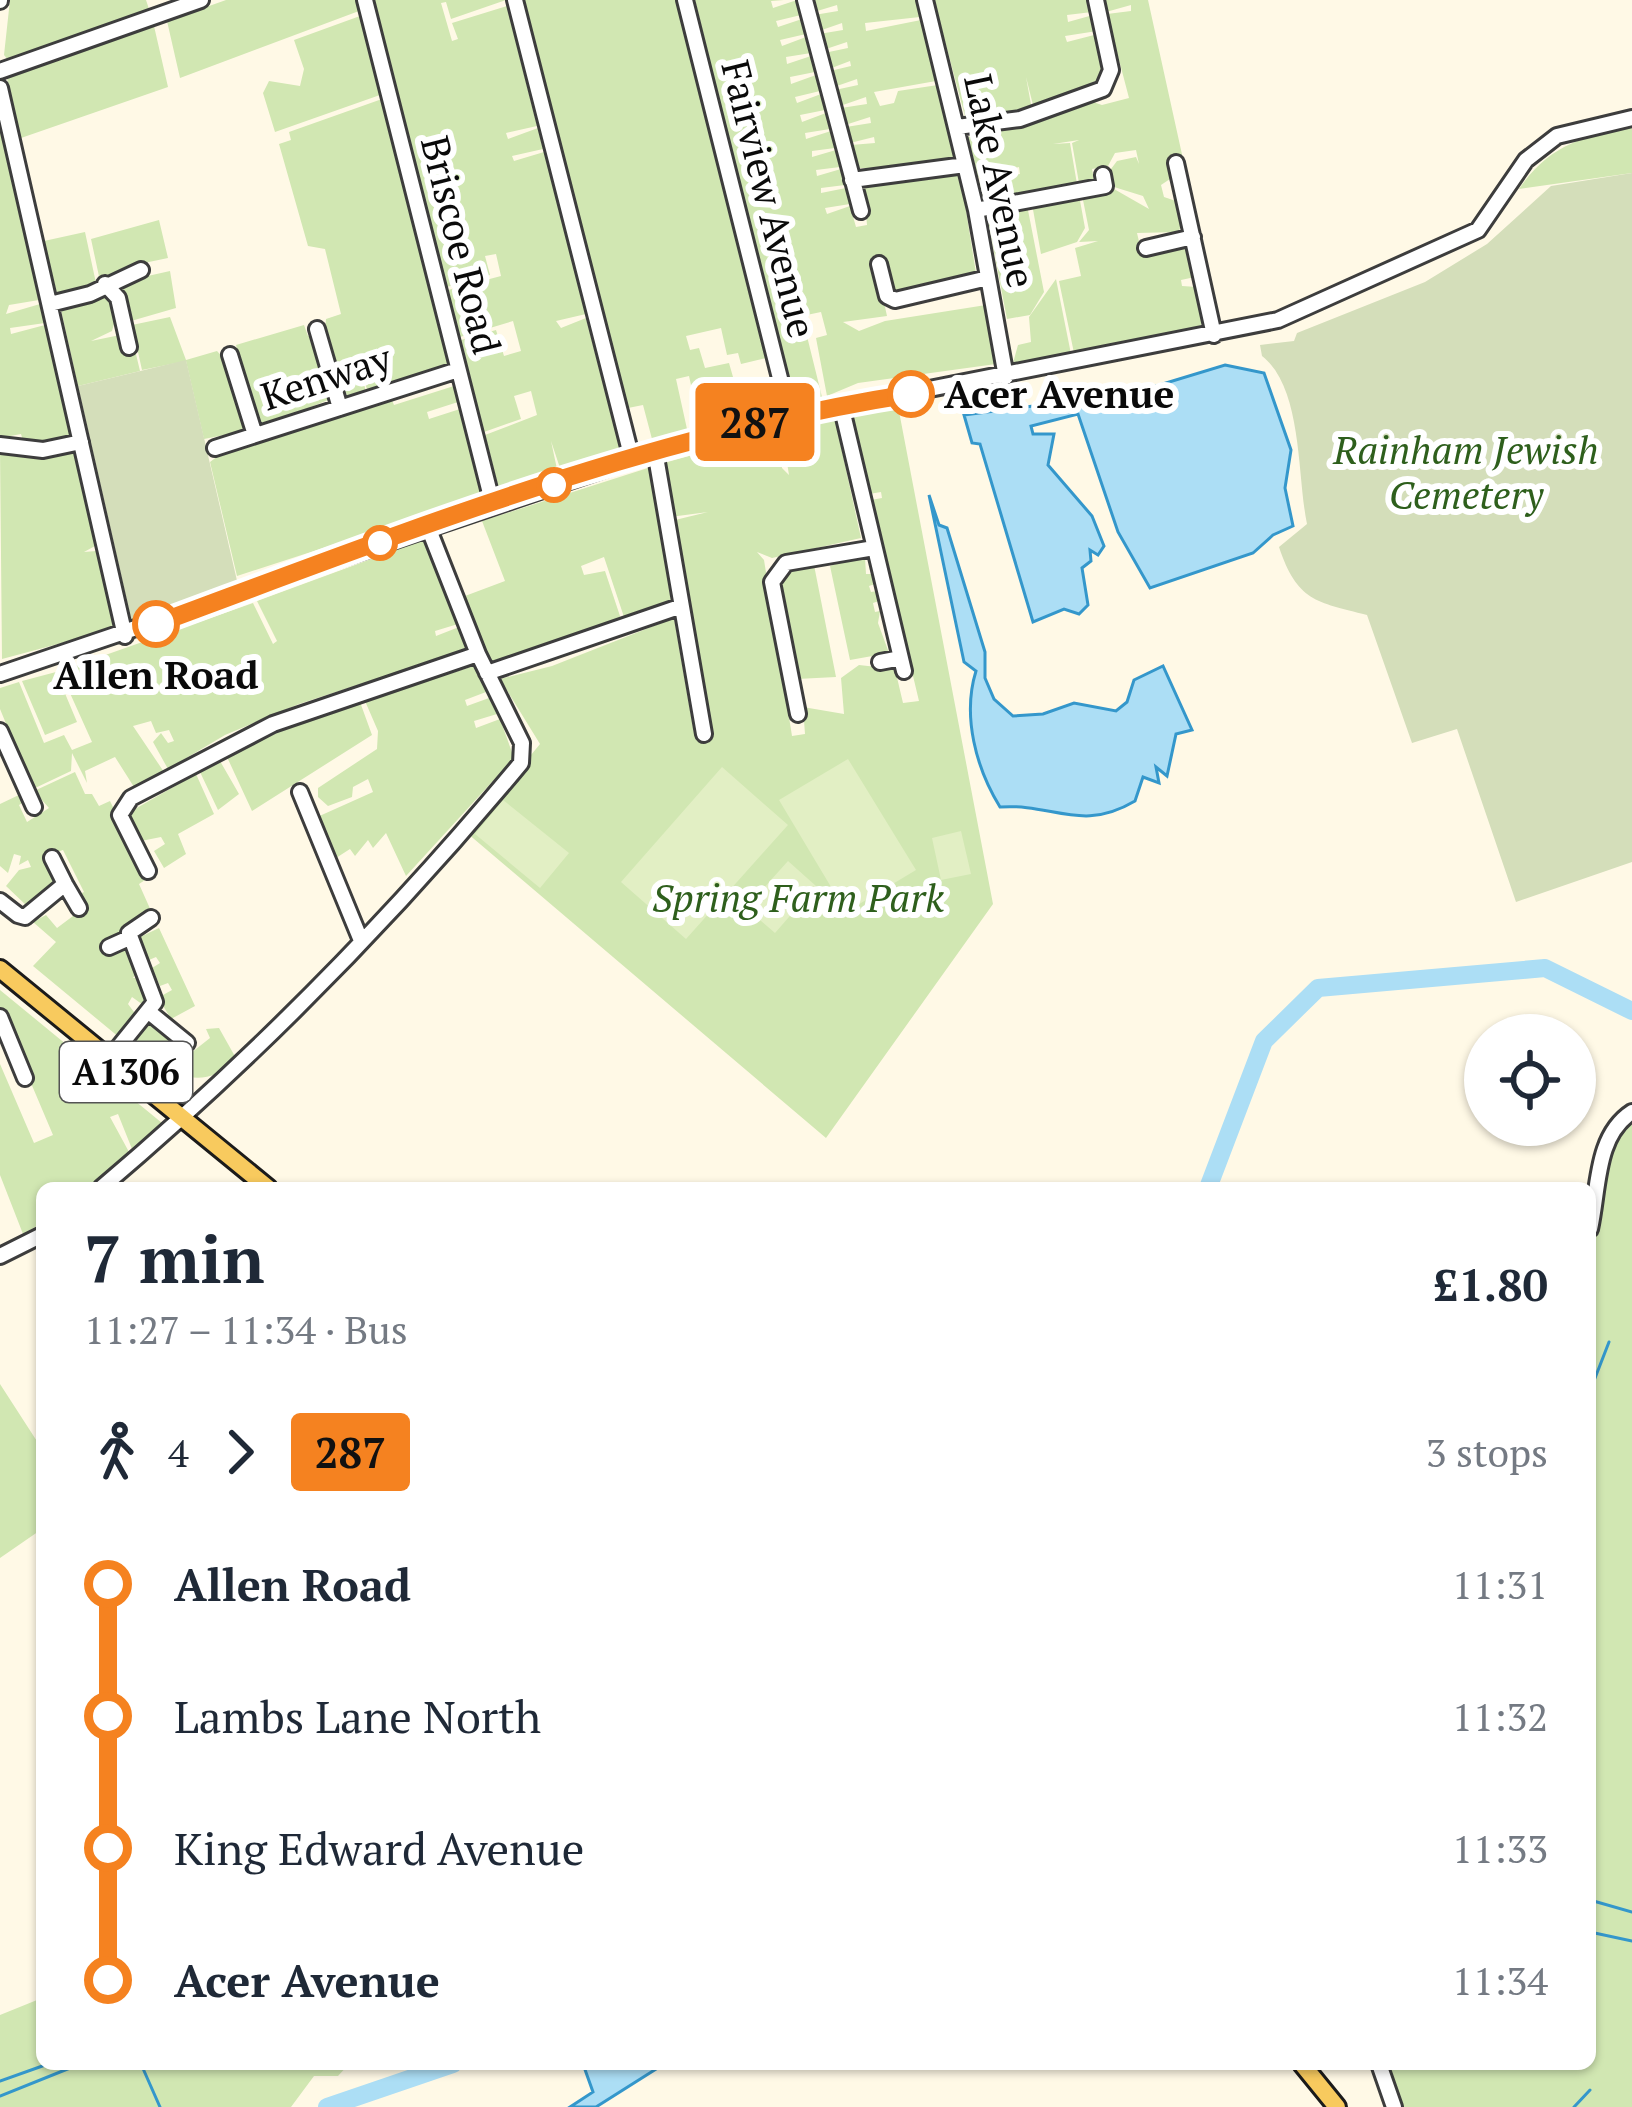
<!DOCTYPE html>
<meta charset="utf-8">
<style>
:root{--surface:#fff;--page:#f2f2f3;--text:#1f2937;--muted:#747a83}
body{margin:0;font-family:"PT Serif",serif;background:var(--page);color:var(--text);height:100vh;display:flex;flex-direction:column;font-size:45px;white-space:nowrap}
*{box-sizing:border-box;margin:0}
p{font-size:39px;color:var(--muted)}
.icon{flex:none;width:66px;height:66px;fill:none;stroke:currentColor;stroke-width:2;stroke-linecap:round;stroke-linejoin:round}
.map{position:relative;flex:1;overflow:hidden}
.sheet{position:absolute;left:36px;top:1182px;width:1560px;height:888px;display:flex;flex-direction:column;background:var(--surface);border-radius:18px;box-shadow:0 3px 9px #0004}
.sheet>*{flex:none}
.badge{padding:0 24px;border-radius:9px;font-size:42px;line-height:78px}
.controls{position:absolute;left:1464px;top:1014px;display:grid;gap:24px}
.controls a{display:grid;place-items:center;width:132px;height:132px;border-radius:50%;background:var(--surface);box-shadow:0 3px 9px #0004;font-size:60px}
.map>.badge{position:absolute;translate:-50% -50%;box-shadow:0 0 0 6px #fff}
.legs{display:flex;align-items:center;gap:18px;height:132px;padding:0 48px;font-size:39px}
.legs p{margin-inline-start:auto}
.overview{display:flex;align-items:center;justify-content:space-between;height:204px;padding:0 48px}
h1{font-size:66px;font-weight:800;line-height:90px}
ul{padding:0 48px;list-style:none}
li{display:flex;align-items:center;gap:42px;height:132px;font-size:45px}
li i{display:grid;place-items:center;width:18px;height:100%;margin:0 15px;background:currentColor}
li i::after{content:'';width:30px;height:30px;margin:-15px;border:9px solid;border-radius:50%;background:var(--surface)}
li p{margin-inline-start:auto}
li:first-child i{background:linear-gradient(#0000 50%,currentColor 0)}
li:last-child i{background:linear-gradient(currentColor 50%,#0000 0)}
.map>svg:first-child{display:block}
.green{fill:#d1e7b2}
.cemetery{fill:#d4deba}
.pitch{fill:#e2efc4}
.water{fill:#acdef5;stroke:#3497cb;stroke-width:3}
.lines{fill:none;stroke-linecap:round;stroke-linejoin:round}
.stream{stroke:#3497cb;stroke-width:3}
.river{stroke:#acdef5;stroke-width:18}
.minor-casing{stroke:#3d3d3d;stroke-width:20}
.major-casing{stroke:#1b1b1b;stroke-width:22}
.minor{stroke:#fff;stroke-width:14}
.major{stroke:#f8ca5e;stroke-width:16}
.line-1-casing{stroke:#fff;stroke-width:27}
.line-1{stroke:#f58220;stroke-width:18}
.stop-1-dot{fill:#fff;stroke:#f58220;stroke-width:6}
.labels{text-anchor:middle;stroke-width:12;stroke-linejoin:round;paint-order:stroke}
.shield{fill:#fff;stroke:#545454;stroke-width:3}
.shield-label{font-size:36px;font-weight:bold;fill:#0a0a0a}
.street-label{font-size:39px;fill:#0a0a0a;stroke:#fff}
.stop-label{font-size:39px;font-weight:bold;fill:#0a0a0a;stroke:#fff;text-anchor:start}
.park-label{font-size:39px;font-style:italic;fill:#2e5f1c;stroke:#fff}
</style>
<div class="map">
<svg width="1632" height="2107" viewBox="0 0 1632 2107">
<rect width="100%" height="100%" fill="#fff9e6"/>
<path class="green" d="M10,0H146L149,9L8,60L4,55Z
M226,0H356L359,11L180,78L167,21Z
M374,0H506L451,19L446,2L441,3L452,41L458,39L452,23L507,6L537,126L506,133L508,139L538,128L543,149L512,156L514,161L544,152L586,314L556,321L561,328L586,318L620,449L560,468L551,441L557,469L499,489L485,435L537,415L531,391L514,396L521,419L484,432L461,340L496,330L504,356L521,351L513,321L460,337L448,290L501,276L496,254L485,256L490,275L447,287Z
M524,0H677L766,358L741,364L738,353L727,355L721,328L686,336L690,350L699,348L705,368L729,363L735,384L711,390L710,378L704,379L706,398L693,394L689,376L676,379L687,429L652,439L643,405L628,408Z
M695,0H784L771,1L773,8L797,0L801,15L776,21L778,27L802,19L806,34L780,40L782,46L806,37L811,53L786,57L787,64L811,56L815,72L790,77L791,84L816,75L820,91L795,97L797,103L821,94L825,110L800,115L802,122L826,113L830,129L805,133L806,139L831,131L835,148L812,151V157L836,150L840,167L816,170L817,176L841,169L845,185L821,188V193L846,188L850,204L825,208L827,214L850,206L856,227L867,225L864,186L960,173L976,273L897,295L883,256L874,257L887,316L843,322L859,331L885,321L986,305L996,364L858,383L827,396L816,338L827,335L821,312L802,316L822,397L793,403Z
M810,0H916L920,17L865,23L866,31L921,20L936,81L874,92L880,106L894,103L898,91L938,85L955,154L951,159L899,168H856L851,145L875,143L874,137L850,143L846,127L871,123L870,117L845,125L841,108L867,104L866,97L840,106L835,90L858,85L857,79L834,87L830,71L851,66L850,61L829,69L824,53L848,48L847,42L823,50L819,34L843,30L842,23L819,31L814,15L838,11L837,5L814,12Z
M934,0H1090L1092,12L1067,15L1068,22L1093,15L1097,31L1065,36L1067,42L1098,34L1102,78L1034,109L1026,77L1032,110L966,120Z
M1103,0H1148L1183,159L1171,162L1173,177L1161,185L1164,197L1179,202L1183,223L1178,232L1137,233L1142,254L1180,246L1189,250L1195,277L1181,280L1182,286L1197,287L1203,323L1192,332L1074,353L1059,281L1081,276L1075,248L1098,241L1079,242L1089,230L1082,195L1114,189L1149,209L1143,196L1114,187L1111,169L1117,161L1136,157L1139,164L1136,150L1115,153L1108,166L1092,169L1094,180L1079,183L1072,143L1079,140L1053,144L1070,143L1077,184L985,201L979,182L1020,174L1019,167L978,177L968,137L1030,124L1093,102L1102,105L1129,98L1107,14L1131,11V5L1106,12Z
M360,16L380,95L275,132L263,93L269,81L300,86L304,69L294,40Z
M154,26L168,87L21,138L7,78Z
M382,99L449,366L368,392L361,372L366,392L348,398L325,335L326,319L341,314L325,249L308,246L279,144L291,140L289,132Z
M0,126L39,300L9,305L6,314L40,304L45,323L10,328L11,334L45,325L71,435L38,446L24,444L21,434L0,438Z
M1632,126V173L1519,189C1549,145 1582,137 1632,126Z
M1079,195L1085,228L1077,242L1041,254L1032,204Z
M1027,205L1044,292L1030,315L1007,319L987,215Z
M159,220L168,258L125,267L100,281L91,239Z
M85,232L96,283L57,294L44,241Z
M170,271L176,308L131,321L121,282Z
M1056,279L1071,354L1013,363L1018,345L1031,342L1029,317Z
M106,294L116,317L112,331L91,341L120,335L126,352L135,350L140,371L78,386L61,310Z
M170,317L186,360L217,351L226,361L245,431L204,439L186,361L142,370L132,325Z
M304,325L308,336H313L333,398L264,426L257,422L236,345Z
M454,386L458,402L427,412L429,419L460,409L483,496L237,576L210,462L222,453L391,398L394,405Z
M898,406L993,904L826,1138L467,833L540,744L500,679L552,666L674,618L694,733L713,734L671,521L708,512L670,517L664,463L696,454V448L777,427L782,468L789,475L781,426L835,419L861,538L772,558L757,552L764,560L792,736L805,734L803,707L844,714L841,678L859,665L895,669L903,703L919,701L871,500L882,498L881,492L869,494L852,422L853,415Z
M73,448L95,546L84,552L96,551L114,629L2,659L0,449L27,453L29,458Z
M651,467L671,601L624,617L604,557L581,566L584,575L605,571L621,619L491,664L465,596L505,581L482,521Z
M423,540L458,624L435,631L436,636L459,627L468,649L299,704L225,735L168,769L153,742L161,733L168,743L174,741L169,730L156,733L151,721L133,726L164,772L134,787L115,757L85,771L87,783L72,753L71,771L33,789L0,709V688L19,682L44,743L64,735L72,750L92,742L60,671L253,603L273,644L277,641L257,601Z
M857,557L865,558L866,574H873L875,584L869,586L871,592L877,591L879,601L873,603L875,612L880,611L878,623L889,653L850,660L830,566Z
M814,565L836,677L797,679L779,581L787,570Z
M474,666L486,692L465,700L467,706L489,698L497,714L474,721L476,728L500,719L514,758L406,876L386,833L373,848L368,840L355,856L350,849L336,858L342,873L338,875L315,818L373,792L368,779L353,787L352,797L328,806L318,797V788L377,749L378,731L365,701Z
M56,672L77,722L45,735L22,681Z
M360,702L372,735L252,811L227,757L295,724Z
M220,761L239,794L218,810L200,772Z
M75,772L85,794H92L99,806L110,801L148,878L139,884L152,913L122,927L123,934L105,952L128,945L139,970L133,978H143L152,998L146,1007L132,997L128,1004L137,1016L120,1038L33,966L56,942L33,922L46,915L57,928L77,913L76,896L84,892L63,850L45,856L56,880L28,907L6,886L19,870L31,867L28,860L19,865L21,856L14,854L8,873L0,866V804L21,794L24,802L19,805L27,822L49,808L34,791Z
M196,774L214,814L178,834L186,854L164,868L154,851L165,844L161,837L141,841L128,813Z
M159,928L195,1006L171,1019L162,1004L163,995L172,990L168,983L160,986L152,968L160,963L156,957L149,960L138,938Z
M0,990L162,1123L132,1149L118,1114L110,1117L129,1152L87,1188H42V1223L23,1234L0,1175V1064L34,1143L53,1135L0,1010Z
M150,1021L191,1053L210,1038L206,1029L219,1028L237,1060C199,1094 170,1074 133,1044Z
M1632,1112V2107H1396L1382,2064H1590V1223L1607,1138Z
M0,1384L42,1449V1529L0,1558Z
M42,1998V2064H349L338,2076H314L291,2107H0V2015Z"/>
<path class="cemetery" d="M1632,173V862L1516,902L1457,729L1412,743L1367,615C1316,602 1297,601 1279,547L1307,524C1297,477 1303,388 1262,356L1260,345L1294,341L1297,333L1425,282L1487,244L1551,186Z
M186,360L238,585L132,623L78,386Z"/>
<path class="pitch" d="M848,759L916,870L846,912L779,800Z
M722,767L788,825L686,939L621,882Z
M503,800L569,853L540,888L475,834Z
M961,831L971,874L941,880L932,838Z
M788,861L816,886L775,933L746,908Z"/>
<path class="water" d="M1225,365L1264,373L1291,450L1285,488L1293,526L1273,535L1253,553L1150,588L1118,532L1078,414L1031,426L1033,434H1054L1048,465L1092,516L1104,546L1098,555L1090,550L1091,561L1082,568L1088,605L1079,614L1064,609L1033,622L980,444L972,443L964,415L1133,393Z
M929,495L939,525L947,528L985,652V678L994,699L1013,716L1043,714L1074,703L1116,711L1127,702L1134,680L1163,666L1192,730L1176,734L1167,776L1156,767L1159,783L1143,777L1135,801C1081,833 1053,803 1000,807C976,768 962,716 976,671L964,662Z
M583,2064H664L596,2107H570L593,2092Z"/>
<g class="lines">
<path class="stream" d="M1590,1391L1609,1342
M1590,1900L1632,1912
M1590,1932L1632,1941
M141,2064L160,2107
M0,2081L48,2064
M1395,2088L1401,2107
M0,2096L80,2064
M1574,2107L1590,2090"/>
<path class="river" d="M1208,1188L1264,1041L1318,988L1545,968L1632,1011
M327,2107L453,2064"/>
<defs>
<path id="minor" d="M365,0L493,505
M515,0L632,459
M685,0L789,414
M805,0L861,211
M925,0L976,210L1006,377
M0,1V0
M0,71L201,0
M0,88L125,636
M957,127L1020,119L1103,89L1111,70L1096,0
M1176,163L1214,335
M852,180L965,165
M976,210L1105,186L1103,175
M1146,248L1193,237
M879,264L887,296L895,300L988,278
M105,284L118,298L129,347
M50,304L90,294L141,270
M317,329L340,408
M230,355L255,435
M841,405L904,671
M0,445L43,450L81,442
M215,448L458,370
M655,451L704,734
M880,662L901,658
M487,673L679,607
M0,674L717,431L1278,320L1478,230L1526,160L1557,136L1632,118
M798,714L772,582L786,563L874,548
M0,731L34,807
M300,792L360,938
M148,871L120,815L131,798L273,724L478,654
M65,884L79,908
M0,901L18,915L25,917L65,884L52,858
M109,947L129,938
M149,1012L187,1043
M0,1017L25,1078
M109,1059L155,1002L129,933L151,918
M101,1188C252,1060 394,916 521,763L522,743L478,654L428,527
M1590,1229C1599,1189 1595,1136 1632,1112
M0,1256L42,1235
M1379,2064L1394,2107"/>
<path id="major" d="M0,969L268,1188
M1302,2064L1337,2107"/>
</defs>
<use href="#minor" class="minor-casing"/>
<use href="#major" class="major-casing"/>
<use href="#minor" class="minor"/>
<use href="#major" class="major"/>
</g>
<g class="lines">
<defs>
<path id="line-1" d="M156,624C402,533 651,434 911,394"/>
</defs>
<use href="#line-1" class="line-1-casing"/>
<use href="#line-1" class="line-1"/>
</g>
<g class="stop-1-dot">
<circle cx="911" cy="394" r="21"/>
<circle cx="554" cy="485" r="15"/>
<circle cx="380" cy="543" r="15"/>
<circle cx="156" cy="624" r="21"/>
</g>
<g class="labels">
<rect class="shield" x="60" y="1042" width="132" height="60" rx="9"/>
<g class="shield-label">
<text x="126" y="1085">A1306</text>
</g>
<g class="street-label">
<text transform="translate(1000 181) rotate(78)" y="14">Lake Avenue</text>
<text transform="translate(769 199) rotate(76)" y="14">Fairview Avenue</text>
<text transform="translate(461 245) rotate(76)" y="14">Briscoe Road</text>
<text transform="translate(326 377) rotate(-18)" y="14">Kenway</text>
</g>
<g class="stop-label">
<text x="944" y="408">Acer Avenue</text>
<text x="156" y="689" text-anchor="middle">Allen Road</text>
</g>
<g class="park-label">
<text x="1466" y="464">Rainham Jewish<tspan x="1466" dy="45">Cemetery</tspan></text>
<text x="798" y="912">Spring Farm Park</text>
</g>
</g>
</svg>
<div class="controls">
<a><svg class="icon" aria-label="locate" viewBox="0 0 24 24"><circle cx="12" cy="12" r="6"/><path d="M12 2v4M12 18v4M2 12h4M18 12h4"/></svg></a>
</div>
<b class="badge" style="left:755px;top:422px;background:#f58220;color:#111">287</b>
<section class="sheet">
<div class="overview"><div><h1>7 min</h1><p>11:27 – 11:34 · Bus</p></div><b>£1.80</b></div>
<div class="legs"><svg class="icon" aria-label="walk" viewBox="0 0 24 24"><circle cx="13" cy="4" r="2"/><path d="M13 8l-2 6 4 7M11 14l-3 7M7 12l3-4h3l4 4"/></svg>4<svg class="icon" aria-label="forward" viewBox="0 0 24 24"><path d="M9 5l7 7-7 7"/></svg><b class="badge" style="background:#f58220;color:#111">287</b><p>3 stops</p></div>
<ul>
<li><i style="color:#f58220"></i><b>Allen Road</b><p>11:31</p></li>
<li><i style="color:#f58220"></i><span>Lambs Lane North</span><p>11:32</p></li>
<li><i style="color:#f58220"></i><span>King Edward Avenue</span><p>11:33</p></li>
<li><i style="color:#f58220"></i><b>Acer Avenue</b><p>11:34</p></li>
</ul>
</section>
</div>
